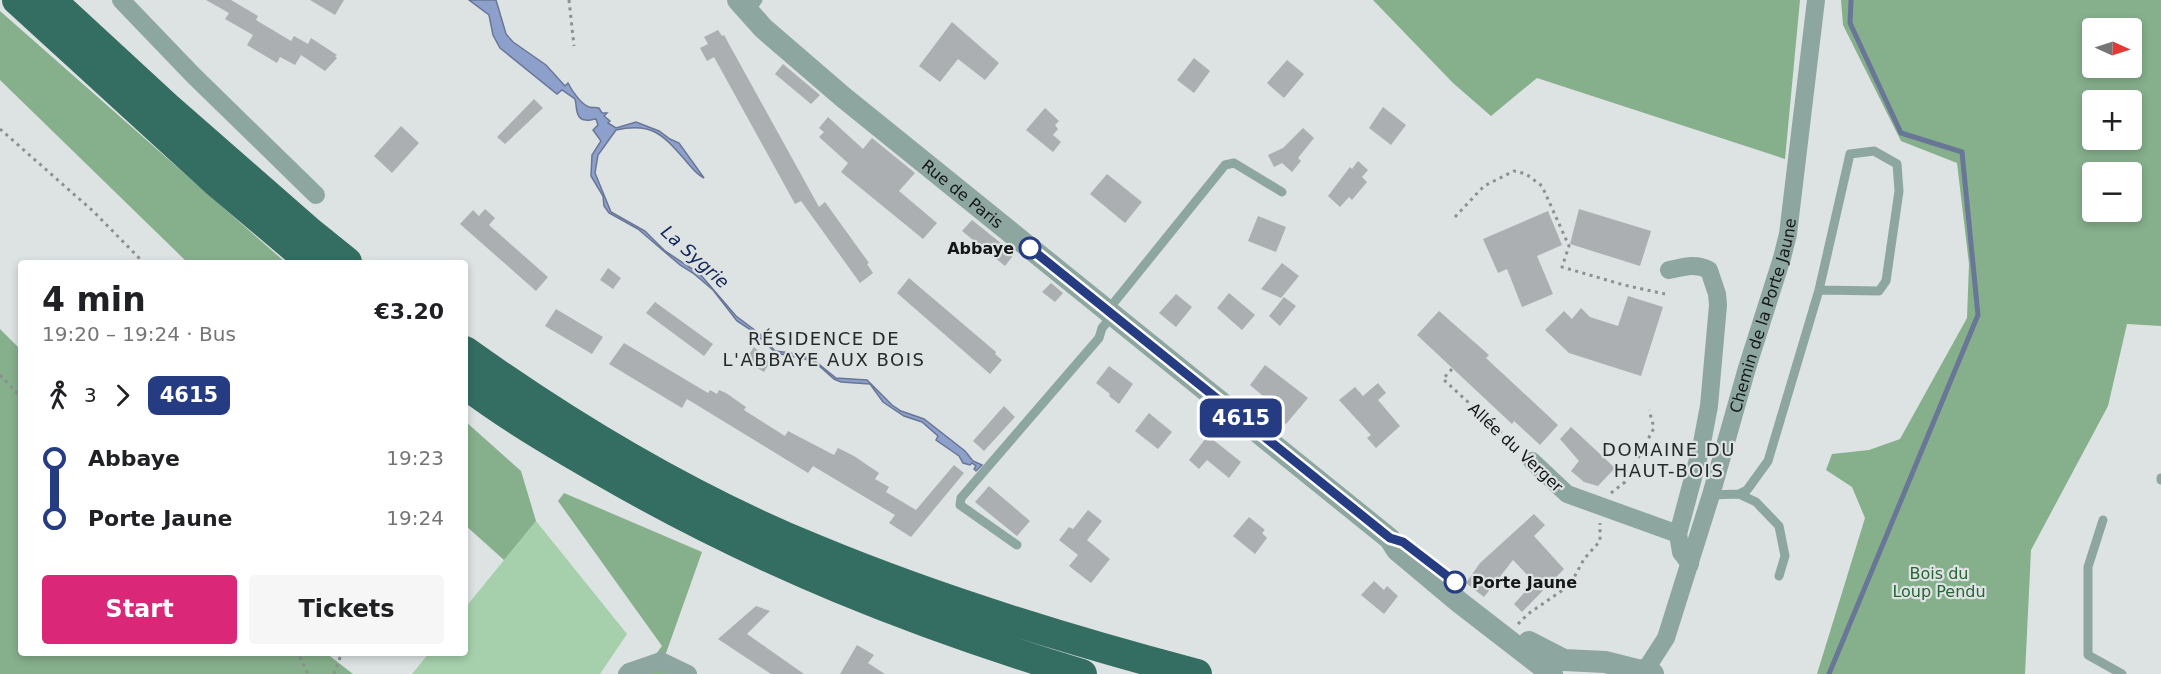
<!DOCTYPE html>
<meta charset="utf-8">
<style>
:root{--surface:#fff;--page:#f6f6f6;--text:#202124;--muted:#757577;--accent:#db2777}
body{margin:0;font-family:"DejaVu Sans",sans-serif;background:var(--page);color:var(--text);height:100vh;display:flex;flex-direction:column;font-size:22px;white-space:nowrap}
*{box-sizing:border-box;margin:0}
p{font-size:20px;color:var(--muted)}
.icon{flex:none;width:33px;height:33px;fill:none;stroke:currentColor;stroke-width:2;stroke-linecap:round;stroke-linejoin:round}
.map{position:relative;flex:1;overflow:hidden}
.side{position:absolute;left:18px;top:260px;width:450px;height:396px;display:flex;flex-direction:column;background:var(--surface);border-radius:6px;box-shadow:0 3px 9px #0003}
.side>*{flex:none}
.badge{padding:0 12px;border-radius:9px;font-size:21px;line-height:39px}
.needle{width:39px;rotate:93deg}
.tools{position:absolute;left:2082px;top:18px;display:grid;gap:12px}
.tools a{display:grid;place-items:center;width:60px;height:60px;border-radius:6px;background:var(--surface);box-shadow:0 3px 9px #0003;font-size:30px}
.map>.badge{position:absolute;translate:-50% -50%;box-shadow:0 0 0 3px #fff}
.legs{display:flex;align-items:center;gap:9px;height:66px;padding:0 24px;font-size:20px}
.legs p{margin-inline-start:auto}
.summary{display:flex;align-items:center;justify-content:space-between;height:102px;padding:0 24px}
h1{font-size:33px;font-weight:600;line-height:45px}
.cta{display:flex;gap:12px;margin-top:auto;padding:12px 24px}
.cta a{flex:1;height:69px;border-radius:6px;background:var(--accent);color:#fff;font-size:24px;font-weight:600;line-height:69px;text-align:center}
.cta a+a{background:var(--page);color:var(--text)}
ul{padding:0 24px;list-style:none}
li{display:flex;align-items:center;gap:21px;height:60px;font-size:22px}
li i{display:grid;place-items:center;width:9px;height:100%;margin:0 8px;background:currentColor}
li i::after{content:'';width:15px;height:15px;margin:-8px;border:4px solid;border-radius:50%;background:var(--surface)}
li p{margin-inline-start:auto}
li:first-child i{background:linear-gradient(#0000 50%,currentColor 0)}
li:last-child i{background:linear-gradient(currentColor 50%,#0000 0)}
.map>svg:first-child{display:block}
.green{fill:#a6d0ac}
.forest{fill:#86af8c;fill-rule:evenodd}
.water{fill:#8da0cc;stroke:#697796;stroke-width:1.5}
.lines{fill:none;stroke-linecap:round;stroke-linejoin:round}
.stream{stroke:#697796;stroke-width:5}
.building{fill:#abafb1}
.path{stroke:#8c9091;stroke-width:3;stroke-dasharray:3 4.5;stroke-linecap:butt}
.service{stroke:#8da7a0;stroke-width:9}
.minor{stroke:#8da7a0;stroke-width:18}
.tertiary{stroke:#8da7a0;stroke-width:22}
.trunk{stroke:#346d62;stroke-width:30}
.line-1-casing{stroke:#fff;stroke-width:14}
.line-1{stroke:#253b82;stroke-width:9}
.stop-1-dot{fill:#fff;stroke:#253b82;stroke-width:3}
.labels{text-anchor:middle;stroke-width:4.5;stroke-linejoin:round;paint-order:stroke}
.street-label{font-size:16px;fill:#151617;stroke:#dde2e3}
.stop-label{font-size:16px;font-weight:bold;fill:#151617;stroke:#dde2e3;text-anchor:end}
.park-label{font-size:16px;fill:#266435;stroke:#dde2e3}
.water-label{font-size:18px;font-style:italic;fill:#14255a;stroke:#dde2e3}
.neighbourhood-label{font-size:18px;letter-spacing:1.5px;fill:#272a2b;stroke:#dde2e3}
</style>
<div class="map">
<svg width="2161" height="674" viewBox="0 0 2161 674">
<rect width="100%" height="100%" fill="#dde2e3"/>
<path class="green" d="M536,521L627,634L600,674H412L429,653L465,652V608Z"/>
<path class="forest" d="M1373,0H1800L1785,159L1537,78L1491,116L1453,83Z
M1841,0H2161V326L2127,324L2108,406L2031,550L2025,674H1817L1865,518L1852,487L1826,470L1832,454L1869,450L1900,439L1967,318L1969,264L1957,163L1901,141L1843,25ZM2092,28H2132V68H2092ZM2092,100H2132V140H2092ZM2132,172V212H2092V172Z
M0,11L285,262H187L0,80Z
M0,329L21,350V652L326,653L353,674H0Z
M465,421L521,471L536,521L504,560L465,525Z
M564,493L702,552L660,670L669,674H641L662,646L558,501Z"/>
<path class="water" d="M469,0H496L506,34L513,42L546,65L565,86L568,83C572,91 581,104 589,107C592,108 596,107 599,108L602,113H607L604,116L610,121L608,123L616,128L636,122L659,131L670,139L679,143L704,178C696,174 692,168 686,161C663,135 653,122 616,130L598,155L595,173L611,212L645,231L665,251L700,274L736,316L760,334L775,351L800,354L816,362L836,378L867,380L892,405L901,411L924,419L965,451L973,461L982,465L976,471L974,469L976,466L972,463L970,465L963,463L959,456L936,440L938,436L922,422L904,416L883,402L870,384L841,382L834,379L817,364L805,359L776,353L754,332L737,321L713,290L693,273L680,265L638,229L609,213L604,206L603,196L591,176L592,155L601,141L593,130L598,125L596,119C592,119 589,121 586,120C575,120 577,106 575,99L562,90L557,94L500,48L493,35L489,15Z"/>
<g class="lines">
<path class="stream" d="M1829,674L1978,315L1962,152L1901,133L1850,23L1851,0"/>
</g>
<path class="building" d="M206,0H231L258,16L256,20L291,41L294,36L308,44L311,38L337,55L335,56L337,58L325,71L301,55L295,65L280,57L277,63L247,45L253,35L225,19L229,13Z
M310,0H344L335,15Z
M952,22L999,63L985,80L958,59L940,82L919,66Z
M718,30L722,36L724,35L819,207L825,202L869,263L867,264L873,273L860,283L801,201L795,204L714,57L707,61L700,48L708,44L704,37Z
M1194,58L1210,71L1194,93L1177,80Z
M1287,60L1304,74L1284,98L1267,83Z
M783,64L820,95L811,104L775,74Z
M534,99L543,108L505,144L497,137Z
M1383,107L1406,125L1391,145L1369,128Z
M1045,108L1059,121L1055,125L1058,129L1053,135L1061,142L1053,152L1026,130Z
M828,117L863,149L872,138L915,173L899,191L937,223L923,239L841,172L848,163L819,137L824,132L819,128Z
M401,126L419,143L392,173L374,156Z
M1303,128L1314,138L1298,158L1301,161L1292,172L1282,163L1274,167L1268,155L1283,148Z
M1358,161L1368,170L1362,177L1367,182L1352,200L1349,197L1340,207L1328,196L1350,167L1352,169Z
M1107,174L1142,202L1125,223L1090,194Z
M485,209L495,218L489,225L548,277L536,291L460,224L473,210L479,216Z
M1579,209L1651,231L1640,266L1570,244Z
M1548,211L1562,245L1537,256L1553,294L1522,307L1507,269L1498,273L1483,239Z
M1258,216L1286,227L1276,252L1248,241Z
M972,220L1012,252V257L1005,266L962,231Z
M1282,263L1299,276L1281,298L1261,289Z
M608,268L621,278L613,289L600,280Z
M909,278L996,352L995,354L1002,360L990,374L897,293Z
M1051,283L1063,293L1055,302L1042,292Z
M1229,293L1255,315L1242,330L1217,308Z
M1176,294L1192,307L1176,327L1159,313Z
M1628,296L1663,307L1641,376L1569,353L1545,330L1564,311L1572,319L1581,308L1590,317L1618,326Z
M1284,297L1296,306L1280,326L1269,316Z
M655,302L713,344L704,356L646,313Z
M556,309L603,337L592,354L545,326Z
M1439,311L1489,355L1486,358L1558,425L1540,445L1514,421L1512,424L1417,335Z
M624,343L708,393L710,390L717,394L719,390L726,393L746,407L744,410L785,436L788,431L834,455L838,448L854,456L879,473L875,479L889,487L886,492L916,510L954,465L964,473L911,537L889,523L895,515L813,466L808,473L687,399L682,408L609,364Z
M754,347L770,362L764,372L745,361Z
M1265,365L1308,398L1286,424L1265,407L1270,402L1250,385Z
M1109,366L1133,384L1119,404L1109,396L1110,394L1096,383Z
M1378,383L1386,393L1378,400L1400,426L1376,448L1367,438L1371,435L1339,400L1355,387L1363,396Z
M1004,406L1015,417L984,451L973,441Z
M1149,413L1172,432L1158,449L1135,431Z
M1571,427L1615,468L1598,486L1584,482L1571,471L1579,461L1560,439Z
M1206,438H1211L1241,462L1229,478L1207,460L1199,469L1189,460Z
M989,486L1030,521L1017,536L975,502Z
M1088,510L1102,521L1087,540L1110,559L1091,583L1069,566L1078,555L1059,540L1069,527L1073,529Z
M1534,514L1545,525L1534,536L1564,569L1522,612L1514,604L1534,582L1513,560L1484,597L1466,583L1480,563Z
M1249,517L1265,530L1262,533L1267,538L1255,554L1233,536Z
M1374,581L1384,590L1387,586L1398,596L1384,614L1361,595Z
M756,606L770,611L747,634L804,674H771L718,639Z
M857,645L874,655L868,663L885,674H840Z"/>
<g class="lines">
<path class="path" d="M569,0L574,46
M0,129L94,212L143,262
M1455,217L1484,186L1514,171L1526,174L1542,186L1569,246L1562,267L1624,285L1665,294
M1452,369L1443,379L1520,450
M0,375L21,397
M1611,493L1625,482L1654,428L1649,410
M1518,624L1528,614L1570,585L1584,559L1600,541V523
M294,652L301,659L308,674
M334,674L342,652"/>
<path class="service" d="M749,13L758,0
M1108,310L1225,165L1234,163L1282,192
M2161,478V480
M1739,494L1756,502L1779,526L1785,556L1779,576
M1711,495L1739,494L1747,490L1768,461L1819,290L1850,154L1874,151L1897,164L1899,191L1886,281L1879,291L1819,290
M2103,520L2088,567V655L2122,674
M1017,545L960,505L961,498L1099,338L1102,328L1113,315"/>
<g class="minor">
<path d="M121,0L193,75L316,195"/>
<path d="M1669,270C1684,267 1695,263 1709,270L1717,294L1718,305L1709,406L1701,448L1678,534"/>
<path d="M1532,461L1567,494L1678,534L1681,552L1690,564"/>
<path id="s1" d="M1639,670L1648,666L1666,638L1711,495L1747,368L1782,258L1788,234L1816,0"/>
<path d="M627,674L629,672L661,661L688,674"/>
</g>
<g class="tertiary">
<path id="s2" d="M738,0L763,28L843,97L1390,539L1397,550L1459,602L1552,674"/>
<path d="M1529,642L1564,660L1605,662L1653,674"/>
</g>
<path class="trunk" d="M17,0L215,181L311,262
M51,0L167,107L311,233L347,262
M465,351C573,428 694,500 817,550C940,601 1068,640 1197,674
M465,384C510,418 558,446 607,474C760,562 913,623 1082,674"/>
</g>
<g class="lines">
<defs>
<path id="line-1" d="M1030,248L1390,538L1403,542L1455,582"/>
</defs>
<use href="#line-1" class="line-1-casing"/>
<use href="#line-1" class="line-1"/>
</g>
<g class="stop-1-dot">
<circle cx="1030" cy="248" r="10"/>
<circle cx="1455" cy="582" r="10"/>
</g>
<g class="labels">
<g class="street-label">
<text dy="6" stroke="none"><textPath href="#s2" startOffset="297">Rue de Paris</textPath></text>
<text dy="6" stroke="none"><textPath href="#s1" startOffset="380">Chemin de la Porte Jaune</textPath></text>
<text transform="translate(1516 447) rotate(43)" y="6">Allée du Verger</text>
</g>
<g class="stop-label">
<text x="1014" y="254">Abbaye</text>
<text x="1472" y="588" text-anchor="start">Porte Jaune</text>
</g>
<g class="park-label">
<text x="1939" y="579">Bois du<tspan x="1939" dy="18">Loup Pendu</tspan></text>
</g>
<g class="water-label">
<text transform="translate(695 257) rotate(42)" y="6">La Sygrie</text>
</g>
<g class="neighbourhood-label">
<text x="824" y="345">RÉSIDENCE DE<tspan x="824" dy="21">L'ABBAYE AUX BOIS</tspan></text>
<text x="1669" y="456">DOMAINE DU<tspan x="1669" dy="21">HAUT-BOIS</tspan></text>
</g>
</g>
</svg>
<div class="tools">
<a><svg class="needle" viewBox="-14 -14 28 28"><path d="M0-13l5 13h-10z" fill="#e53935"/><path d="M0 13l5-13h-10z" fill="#757577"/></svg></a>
<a>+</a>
<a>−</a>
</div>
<b class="badge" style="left:1241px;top:418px;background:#253b82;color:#fff">4615</b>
<section class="side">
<div class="summary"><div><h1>4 min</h1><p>19:20 – 19:24 · Bus</p></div><b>€3.20</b></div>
<div class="legs"><svg class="icon" aria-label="walk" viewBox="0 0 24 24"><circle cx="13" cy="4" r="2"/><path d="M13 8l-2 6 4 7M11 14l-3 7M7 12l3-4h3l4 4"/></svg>3<svg class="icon" aria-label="forward" viewBox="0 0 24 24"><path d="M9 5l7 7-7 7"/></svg><b class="badge" style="background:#253b82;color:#fff">4615</b></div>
<ul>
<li><i style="color:#253b82"></i><b>Abbaye</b><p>19:23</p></li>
<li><i style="color:#253b82"></i><b>Porte Jaune</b><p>19:24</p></li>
</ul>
<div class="cta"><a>Start</a><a>Tickets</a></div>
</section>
</div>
